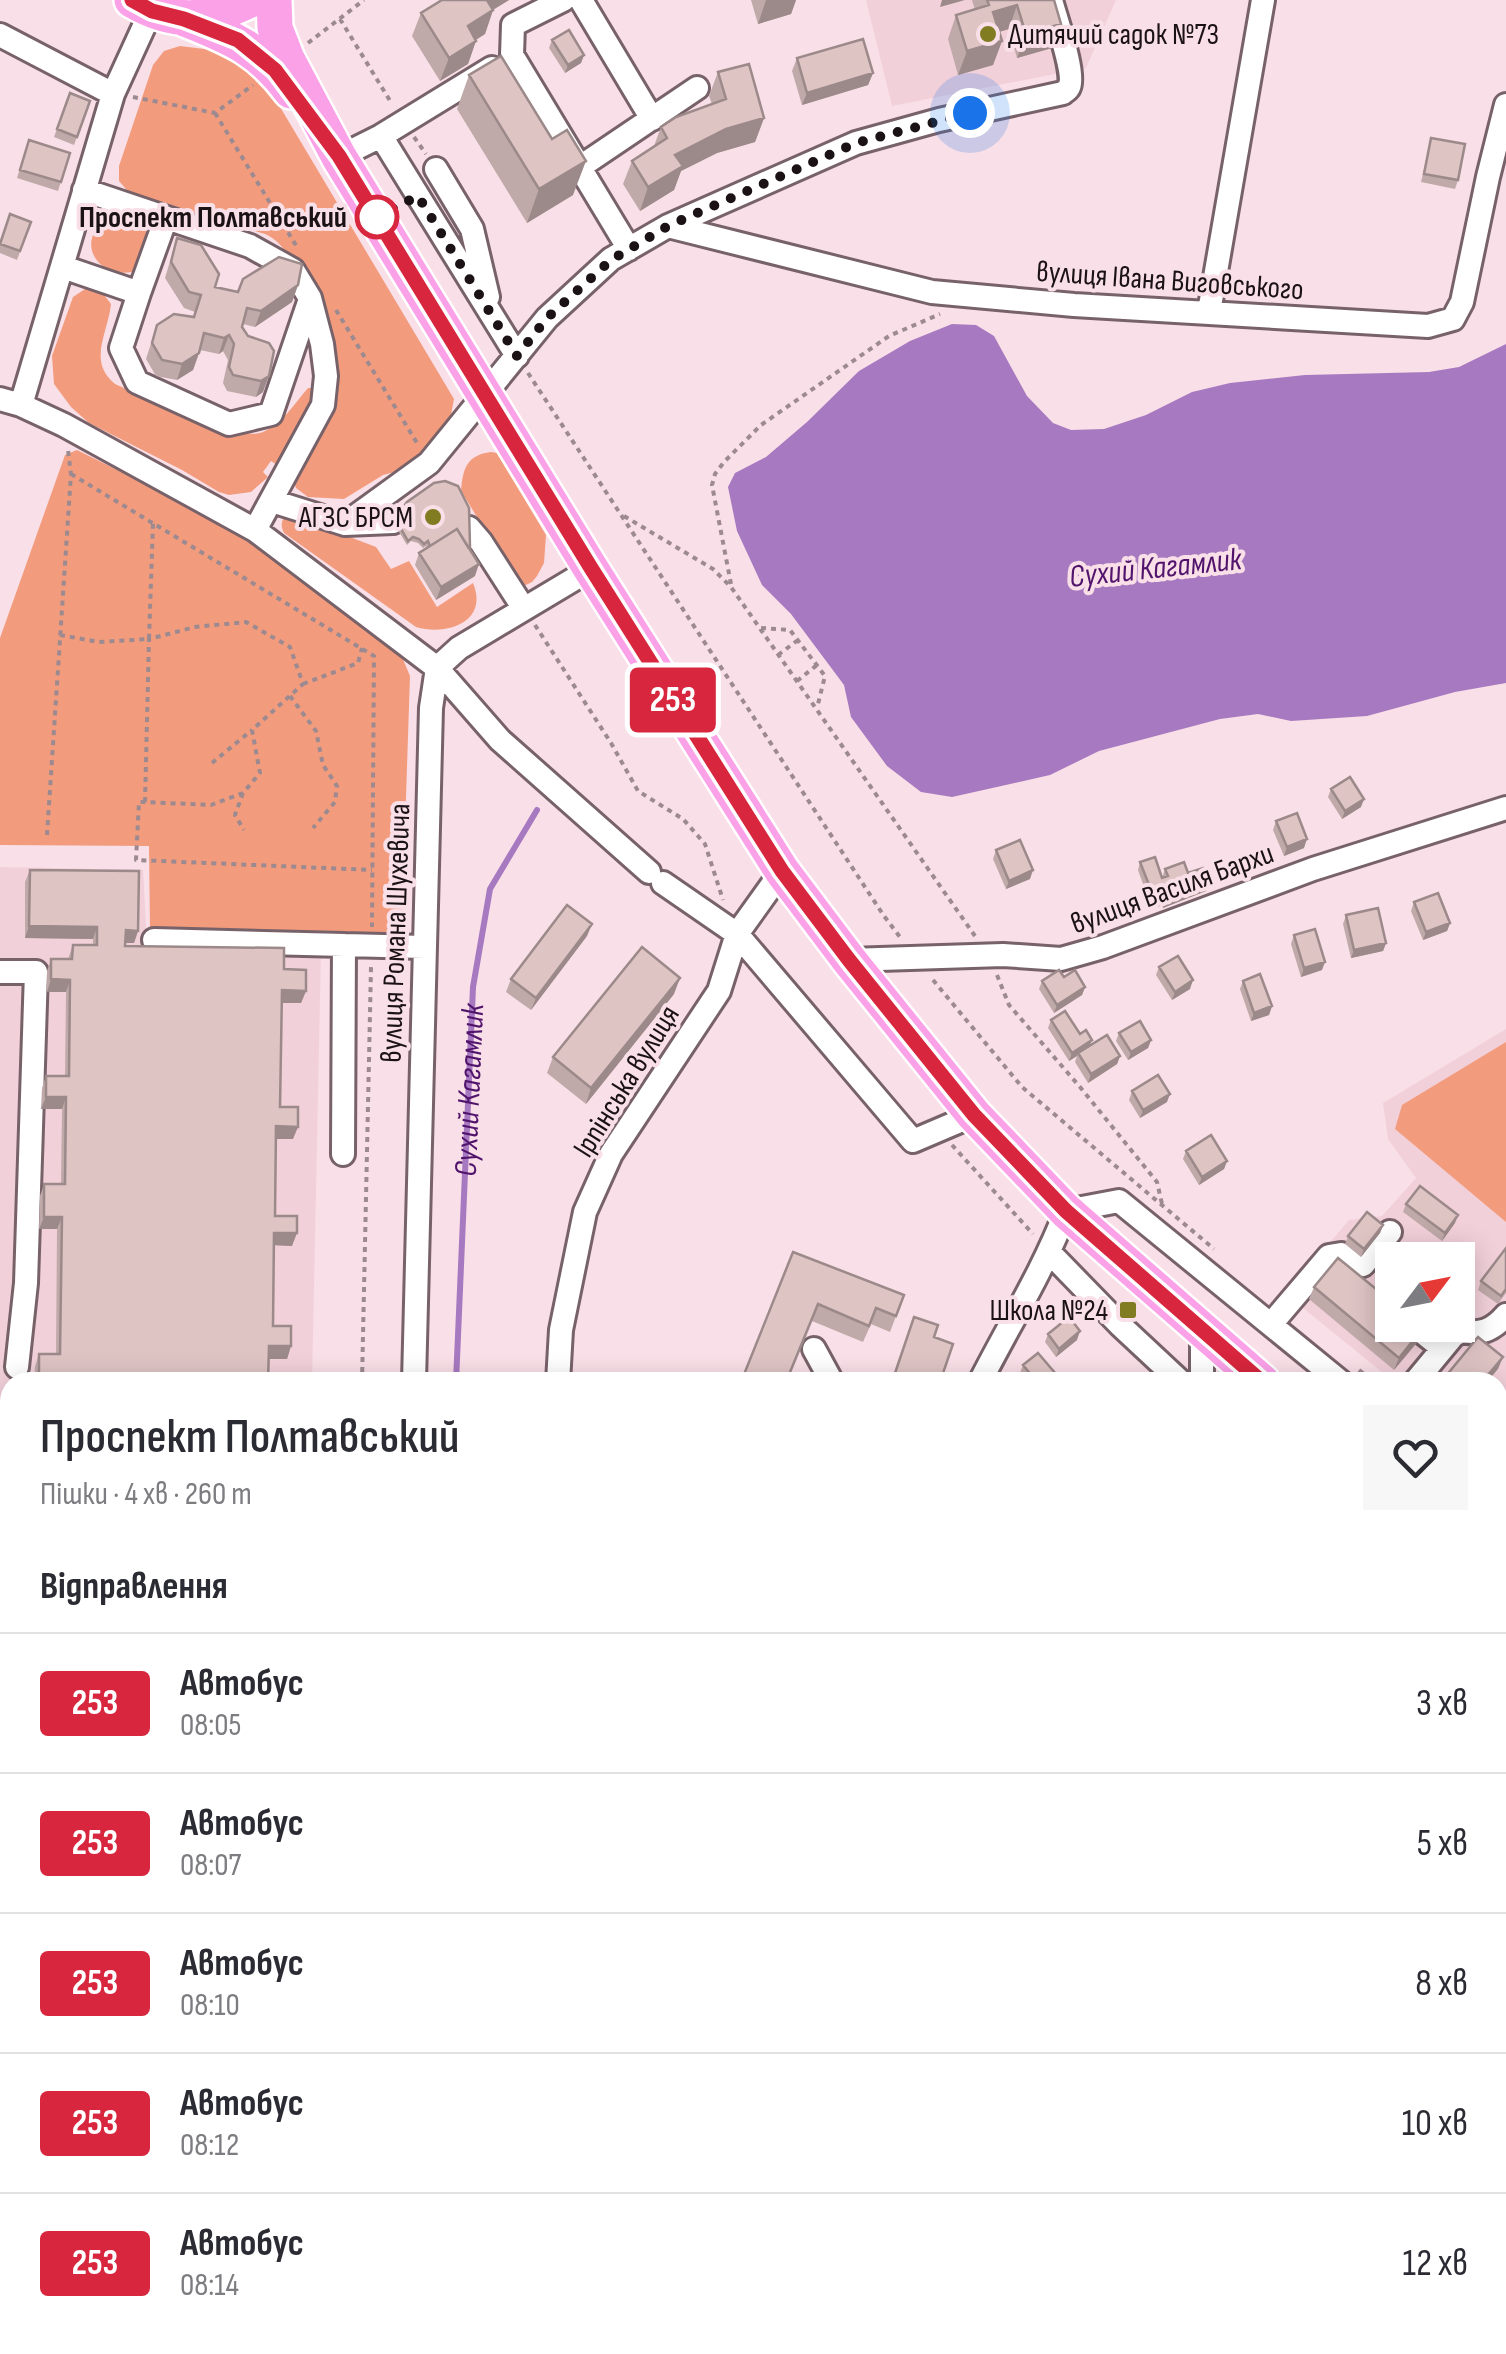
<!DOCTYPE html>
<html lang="uk">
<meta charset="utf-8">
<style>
:root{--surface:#fff;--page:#f7f7f7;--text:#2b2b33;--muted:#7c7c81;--line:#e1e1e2}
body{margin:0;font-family:"Sofia Sans Condensed",sans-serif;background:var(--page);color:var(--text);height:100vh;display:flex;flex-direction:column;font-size:38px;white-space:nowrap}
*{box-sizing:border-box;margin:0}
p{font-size:32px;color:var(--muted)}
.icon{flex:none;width:55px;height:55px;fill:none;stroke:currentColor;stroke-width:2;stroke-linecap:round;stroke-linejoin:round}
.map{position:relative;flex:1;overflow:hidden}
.drawer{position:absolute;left:0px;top:1372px;width:1508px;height:982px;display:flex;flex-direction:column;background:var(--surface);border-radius:30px 30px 0 0;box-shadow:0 5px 25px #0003}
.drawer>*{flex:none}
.badge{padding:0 20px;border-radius:8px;font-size:35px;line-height:65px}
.needle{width:65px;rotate:58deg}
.tools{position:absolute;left:1375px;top:1242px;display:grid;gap:20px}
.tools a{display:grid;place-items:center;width:100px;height:100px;border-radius:0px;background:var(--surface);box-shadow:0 5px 25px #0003;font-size:50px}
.you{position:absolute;width:50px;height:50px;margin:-25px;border:8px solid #fff;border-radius:50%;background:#1a73e8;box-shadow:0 0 0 15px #1a73e833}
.map>.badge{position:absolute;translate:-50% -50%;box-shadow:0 0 0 5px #fff}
h2{padding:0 40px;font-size:38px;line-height:90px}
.round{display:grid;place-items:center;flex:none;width:105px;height:105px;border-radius:0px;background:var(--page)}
.summary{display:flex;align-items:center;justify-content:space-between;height:170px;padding:0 40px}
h1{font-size:48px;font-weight:600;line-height:75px}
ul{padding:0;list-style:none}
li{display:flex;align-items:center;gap:30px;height:140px;padding:0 40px;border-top:2px solid var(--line)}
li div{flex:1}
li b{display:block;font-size:38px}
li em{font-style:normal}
li .badge{min-width:110px;font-weight:700;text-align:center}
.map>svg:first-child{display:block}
.built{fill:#f2d0da;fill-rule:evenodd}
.green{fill:#f29c7d}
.forest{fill:#e28b6c}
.water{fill:#a779c0}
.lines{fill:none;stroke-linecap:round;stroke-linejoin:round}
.stream{stroke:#a779c0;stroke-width:6}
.minor-casing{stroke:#786269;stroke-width:28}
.highway-casing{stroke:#fff;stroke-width:40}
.path{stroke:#9d8a90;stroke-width:4;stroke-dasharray:5 5;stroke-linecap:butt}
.minor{stroke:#fff;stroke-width:22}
.highway{stroke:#fba1e8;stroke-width:35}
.wall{fill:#c0a9a9}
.shaded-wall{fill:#9c8989}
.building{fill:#dfc4c4;stroke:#9c8989;stroke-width:2.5}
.line-casing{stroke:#fff;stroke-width:22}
.line{stroke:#d7263d;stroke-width:15}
.walk{stroke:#1b1215;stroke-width:10;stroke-dasharray:0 18}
.poi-dot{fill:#817b22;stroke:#f9dfe7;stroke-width:4}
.stop-dot{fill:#fff;stroke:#d7263d;stroke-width:5}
.labels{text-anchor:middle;stroke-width:8;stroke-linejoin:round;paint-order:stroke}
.poi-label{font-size:30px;fill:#1b1215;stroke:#f9dfe7;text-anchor:end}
.stop-label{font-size:30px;font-weight:bold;fill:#1b1215;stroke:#f9dfe7;text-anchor:end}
.street-label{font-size:30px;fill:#1b1215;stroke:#f9dfe7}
.water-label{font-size:32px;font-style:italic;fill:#51146c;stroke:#f9dfe7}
</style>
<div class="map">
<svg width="1506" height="2354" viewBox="0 0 1506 2354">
<rect width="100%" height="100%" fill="#f9dfe7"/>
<path class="built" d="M866,0H1116L1086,68L892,106Z
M0,867L143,870L147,945L321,950L312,1382H10V1588H0Z
M1506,1029V1475L1498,1468V1382H1394L1286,1294L1349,1220L1382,1216L1416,1178L1388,1139L1383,1103ZM1392,1260H1458V1325H1392Z
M10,1716V2193L0,2197V1719Z
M1506,2217V2354H1129L1141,2351L1140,2345H1498V2221Z
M10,2328V2345H374L359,2354H0V2334Z"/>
<path class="green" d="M180,46L229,52L261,75L454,399L447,436L399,471L383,475L344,499L308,497L296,488L293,480C307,454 328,426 336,398C347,358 322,314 303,281C293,264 284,242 265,234L132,196L119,181V166L153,65L164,51Z
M111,217C127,217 144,220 149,237L136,271C96,282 72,237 111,217Z
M85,289L101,291L111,304C108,334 87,361 115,384C146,397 234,443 263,432C282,424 295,403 308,388H314C313,414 292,444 277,465L271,461L263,472L268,477L251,492L229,495L219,492L182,470L89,423L71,407L54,384L52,356L73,297Z
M77,450L218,520L302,574L385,639L402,657L410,676L402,919L396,933L385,937L150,931L149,846L0,845V638L65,455Z
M491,452L497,453L546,535L544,563L537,576L532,582L526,585L517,582L461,491C463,468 467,455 491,452Z
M292,515L376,547L391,569L409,561L437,607L473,583C489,622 447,636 416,627L284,533C281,527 281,523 284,517Z
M1506,1042V1222L1395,1129L1402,1105Z"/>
<path class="forest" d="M10,2193V2310L0,2317V2197Z"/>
<path class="water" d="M952,324L976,325L994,336L1027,396L1053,423L1071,430L1104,429L1146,415L1192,392L1230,383L1305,375L1429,372L1459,367L1506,344V683L1455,692L1367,716L1291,721L1258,714L1220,719L1099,751L1050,775L952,797L921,792L887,766L851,717L844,685L791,614L762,585L737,531L728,487L735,473L766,457L807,422L859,371L910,341Z"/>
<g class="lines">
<g class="stream">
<path id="s1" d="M456,1382L473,987L490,889L537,810"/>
<path d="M0,2324L10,2318"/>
</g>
<defs>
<path id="minor" d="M563,0L513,25L512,55L629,249
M581,0L652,119
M0,35L113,94
M381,136L517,356
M339,157L381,136L492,68
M580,167L697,88
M436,169L472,229L488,297
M84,190L250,246L293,270L310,298L322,344L326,376L323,405L255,530
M668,226L932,292L1074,305L1428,326L1453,319L1462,302L1488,177L1506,105
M63,267L139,293L166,218
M139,293L121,348L137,382L229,424L271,414L310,299
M1209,312L1263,0
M0,399L21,405L64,425L255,530L437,668L500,740L649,872
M21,405L113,94L151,11
M272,501L345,524L393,522
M345,524L429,463L547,318L611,259L668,226L856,143L939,120L1063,93C1065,91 1068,90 1069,87C1076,75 1055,16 1051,0
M469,528L481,542L524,609
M663,883L737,934L913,1141L974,1115
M154,940L344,945
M849,960L1003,955L1061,959L1103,947L1313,869L1506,808
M0,972H36L26,1283L17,1367
M343,1154L344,945L424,947
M1050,1253L1121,1326L1181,1382
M1272,1323L1329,1256L1341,1254L1363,1265L1390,1232
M1413,1325L1442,1348
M1202,1332V1382
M814,1349L832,1382
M414,1382L431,708L437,668L459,648L591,569
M558,1382L561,1330L585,1212L611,1154L719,991L737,934L782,871
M980,1382C1009,1325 1043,1271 1066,1211L1119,1201L1341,1382
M1415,1382L1453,1336L1461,1331C1481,1335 1493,1330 1506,1315
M1498,1510L1506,1517
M0,1641L10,1647
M0,1699L10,1696
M1498,1968L1506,1969
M664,2345L665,2354
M1244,2345L1247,2354
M803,2354L839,2346
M1489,2354L1506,2341"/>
<path id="highway" d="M132,0C175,25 206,22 250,0
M274,0L275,28L287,59L339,157L591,569L782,871L849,960L974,1115L1066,1211L1262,1382
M185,19C232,38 259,48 291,91
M1498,1581L1506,1589"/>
</defs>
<use href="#minor" class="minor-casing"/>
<use href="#highway" class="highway-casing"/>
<path class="path" d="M340,19L392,104
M308,43L364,0
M133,97L215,113L253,85
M215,113L297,247
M414,137L426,154
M336,310L417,443
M528,373L884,916L900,937
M71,474L374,656L372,927
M624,516L713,569L731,587L975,936
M731,584L712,485L715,474L724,462L761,425L889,336L940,314
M535,625L611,743L638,791L683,819L705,844L723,900
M761,628L790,630L825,676L817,708
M60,635L99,642L149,639L153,523
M778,655L798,640
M797,681L817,665
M303,684L358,663L362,648
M290,696L316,731L323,765L337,786L335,802L313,828
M212,763L252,730
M243,793L235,815L244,830
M145,802L149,639L195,627L246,622L290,647L303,684L252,730L260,773L243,793L211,805L145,802H139L136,860L372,870
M47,835L71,474L68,450
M997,975L1009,1005L1080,1087L1157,1182L1162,1204
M933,980L1022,1087L1214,1249
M952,1145L1033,1234
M1359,1370L1375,1382
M362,1382L371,967
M1498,1482L1506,1488
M1498,1670L1506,1678"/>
<use href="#minor" class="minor"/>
<use href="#highway" class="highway"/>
</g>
<path class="wall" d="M442,0H509L493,10L485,34L476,40L468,64L440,81L412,36L421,13Z
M751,0H796L791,14L758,24Z
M972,0H1054L1052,48L1017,58L1009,29L999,32L1002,41L993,65L958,75L948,39L956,15L975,10Z
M552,40L584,55L581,63L565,73L549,48Z
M797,58L873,73L868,85L802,105L792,71Z
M718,72L764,118L755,142L717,153L681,171L674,190L640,211L623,184L632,161L654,146L661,127L712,104L709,96Z
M469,75L552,139L573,195L527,223L457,109Z
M70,93L90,101L74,145L54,137Z
M1431,138L1458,180L1455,189L1421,182Z
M29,140L70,153L58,191L17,178Z
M31,222L17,260L0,253V242Z
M177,238L215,287L238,292L298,285L292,302L255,327L243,324L242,327L248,336L269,343L263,392L256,397L227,391L223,383L228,360L223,351L219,354L200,350L193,370L177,380L156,376L146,359L157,325L193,317L195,312L184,308L165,278Z
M395,518L470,546L475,576L436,600L415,565L419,553L427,548L426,546L423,548L418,543L411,541L407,545L393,522Z
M1331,789L1361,807L1342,819L1328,797Z
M1276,821L1304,848L1284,856L1273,830Z
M996,850L1030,879L1006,889L993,859Z
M1140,862L1162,878L1165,869L1188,873L1206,891L1163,908L1162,905L1152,909L1138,870Z
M30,870L138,931L134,943H125V946L284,969L306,991L301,1003H281L280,1107L293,1139H276L275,1216L292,1246L274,1245L273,1326L291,1346L287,1359H269L268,1382H34L35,1366L39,1354H56L57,1229H39L40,1196L44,1184H61L62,1109H41L42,1088L46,1076H65L66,992H47V971L51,959H68L73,945H93V939L25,938V882Z
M1414,902L1450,923L1447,931L1423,940L1411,911Z
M1346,915L1386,943L1383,951L1351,958L1343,924Z
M1294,935L1322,970L1301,977L1291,944Z
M587,936L531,1010L506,992L511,979Z
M1159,967L1190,989L1172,1000L1156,975Z
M1064,977L1085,987L1082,995L1054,1013L1039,989L1042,981Z
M1243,981L1272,1006L1269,1015L1251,1021L1240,989Z
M674,994L586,1104L547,1073L553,1057Z
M1051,1020L1080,1034L1090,1046L1120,1056L1117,1064L1088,1083L1075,1062L1077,1056L1069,1061L1048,1028Z
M1119,1033L1151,1040L1148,1048L1128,1060L1116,1041Z
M1132,1091L1167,1102L1140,1118L1129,1100Z
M1186,1151L1227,1161L1224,1169L1199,1185L1183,1159Z
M1406,1204L1455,1223L1442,1241L1403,1212Z
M1383,1225L1380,1233L1361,1257L1345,1244L1348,1236Z
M1506,1248V1293L1498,1304L1478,1290L1481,1281Z
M793,1252L904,1295L890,1332L871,1324L863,1342L812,1321Z
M1314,1287L1423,1328L1419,1340L1394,1370L1309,1299Z
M1048,1334L1077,1340L1056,1357L1045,1342Z
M1023,1365L1056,1374L1053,1382H1027L1020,1373Z
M1498,1398L1506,1405V1466L1498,1459Z
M77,2345H169L156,2354H83Z
M335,2345H374L359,2354H341Z
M624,2345H651L649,2351L639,2354H627Z
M1254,2345H1321L1324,2354H1257Z"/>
<path class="shaded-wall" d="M484,0H509L476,20Z
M766,0H796L791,14L758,24Z
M942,0H965L940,7Z
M1017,5L1009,29L985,36L993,12Z
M493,10L485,34L459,50L468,26Z
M1061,24L1052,48L1017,58L1026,34Z
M476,41L468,64L440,81L449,58Z
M1002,41L993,65L958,75L967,51Z
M584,55L581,63L565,73L568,65Z
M873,73L868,85L802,105L807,93Z
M764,118L755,142L717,153L681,171L674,190L640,211L648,187L675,155L726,129Z
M586,161L573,195L527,223L539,189Z
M298,285L292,302L255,327L261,311Z
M229,335L223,351L219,354L224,338Z
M199,353L193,370L177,380L182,364Z
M269,376L263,392L256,397L261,381Z
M479,564L475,576L436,600L441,587Z
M1364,799L1361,807L1342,819L1345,811Z
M1307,839L1304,848L1284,856L1287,847Z
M1033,870L1030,879L1006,889L1009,881Z
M1209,883L1206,891L1163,908L1166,899Z
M1165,897L1162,905L1152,909L1155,900Z
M1450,923L1447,931L1423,940L1426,932Z
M592,924L587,936L531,1010L536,998Z
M29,926L97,927L93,939L25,938Z
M126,930L138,931L134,943H121Z
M1386,943L1383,951L1351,958L1354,950Z
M1325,962L1322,970L1301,977L1304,968Z
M680,978L674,994L586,1104L591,1088Z
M51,979L70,980L66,992H47Z
M1193,980L1190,989L1172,1000L1175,992Z
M1085,987L1082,995L1054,1013L1057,1005Z
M282,990L306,991L301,1003H277Z
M1272,1006L1269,1015L1251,1021L1254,1013Z
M1092,1040L1089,1048L1078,1053L1077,1056L1069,1061L1072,1053Z
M1151,1040L1148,1048L1128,1060L1131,1052Z
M1120,1056L1117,1064L1088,1083L1091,1074Z
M1170,1094L1167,1102L1140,1118L1143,1110Z
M46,1097H66L62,1109H41Z
M276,1126L298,1127L293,1139H272Z
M1227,1161L1224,1169L1199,1185L1202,1177Z
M1458,1215L1455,1223L1442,1241L1445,1233Z
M44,1217H62L57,1229H39Z
M1383,1225L1380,1233L1361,1257L1364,1249Z
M274,1233H297L292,1246L270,1245Z
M1423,1328L1419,1340L1394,1370L1399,1358Z
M1080,1331L1077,1340L1056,1357L1059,1349Z
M269,1346H291L287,1359H264Z
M1503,1357L1498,1369L1487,1382H1482Z
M10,1903V1914L0,1917V1906Z
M151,2345H169L156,2354H137Z
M358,2345H374L359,2354H348L350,2350Z
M645,2345H651L649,2351L639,2354H630L631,2349Z
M992,2345H1012L1011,2347L991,2349Z
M1275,2345H1278L1275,2354H1265L1267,2348Z"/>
<path class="building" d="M442,0H487L493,10L468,26L476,41L449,58L421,13Z
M987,0H1054L1061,24L1026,34L1017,5L993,12L1002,41L967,51L956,15L989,5Z
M569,30L584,55L568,65L552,40Z
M863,39L873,73L807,93L797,58Z
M501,56L552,139L567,130L586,161L539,189L469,75Z
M749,64L764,118L726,129L675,155L683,166L648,187L632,161L667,138L661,127L676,117L726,99L718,72Z
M70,93L90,101L77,137L57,129Z
M1431,138L1465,144L1458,180L1424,174Z
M29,140L70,153L61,182L20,170Z
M10,214L31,222L20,251L0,244Z
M177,238L201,245L219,274L215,287L238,292L243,279L279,257L302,264L298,285L261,311L247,308L242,327L248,336L269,343L274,351L269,376L261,381L233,375L229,367L234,344L229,335L224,338L204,333L199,353L182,364L162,360L152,343L157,325L174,314L194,317L201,295L189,292L171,262Z
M445,481L458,486L469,508L470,546L468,547L457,529L430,546L428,541L424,544L419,539L413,537L408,541L395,518L407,502L434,483Z
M457,529L479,564L441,587L419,553Z
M1350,777L1364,799L1345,811L1331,789Z
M1297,813L1307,839L1287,847L1276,821Z
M1020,840L1033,870L1009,881L996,850Z
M1155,857L1162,878L1168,876L1165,869L1184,862L1188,873L1203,868L1209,883L1166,899L1165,897L1155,900L1140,862Z
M30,870L139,871L138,931L126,930L125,946L284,948V969L306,970V991L282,990L280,1107H298V1127L276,1126L275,1216H297V1233H274L273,1326H291V1346H269L268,1382H39V1354H60L62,1217H44V1184H65L66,1097H46V1076H69L70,980L51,979V959H72L73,945H97V927L29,926Z
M1438,893L1450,923L1426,932L1414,902Z
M567,905L592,924L536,998L511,979Z
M1378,908L1386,943L1354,950L1346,915Z
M1315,929L1325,962L1304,968L1294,935Z
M642,947L680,978L591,1088L553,1057Z
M1178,956L1193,980L1175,992L1159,967Z
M1059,970L1064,977L1075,970L1085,987L1057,1005L1042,981Z
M1260,974L1272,1006L1254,1013L1243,981Z
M1065,1011L1080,1034L1086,1030L1092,1040L1072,1053L1051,1020Z
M1140,1021L1151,1040L1131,1052L1119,1033Z
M1107,1035L1120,1056L1091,1074L1078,1053Z
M1158,1075L1170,1094L1143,1110L1132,1091Z
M1211,1135L1227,1161L1202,1177L1186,1151Z
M1420,1186L1458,1215L1445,1233L1406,1204Z
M1367,1212L1383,1225L1364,1249L1348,1236Z
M1506,1248V1289L1501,1296L1481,1281Z
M793,1252L904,1295L896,1316L876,1308L869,1326L818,1304L786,1382H741Z
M1338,1258L1392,1302V1325H1420L1423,1328L1399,1358L1314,1287Z
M914,1317L938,1325L934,1337L953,1344L940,1382H892Z
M1069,1317L1080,1331L1059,1349L1048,1334Z
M1478,1337L1503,1357L1482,1382H1441Z
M1038,1353L1056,1374L1046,1382H1037L1023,1365Z
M1128,1376L1133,1382H1119Z
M1498,1398L1506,1405V1450L1498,1443Z
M10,1812V1903L0,1906V1815Z
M93,2345H151L137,2354H99Z
M630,2345H645L631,2349Z
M1200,2345H1223L1226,2354H1175Z
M1279,2345H1321L1324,2354H1283Z
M967,2350H989V2354H967Z"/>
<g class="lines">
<defs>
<path id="line" d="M132,0L152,11L184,19L238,40L275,70L339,156L591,568L782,871L849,960L974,1115L1066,1211L1262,1382"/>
</defs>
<use href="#line" class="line-casing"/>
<use href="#line" class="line"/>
<path class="walk" d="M377,217L418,196L517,356L547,318L611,260L668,226L856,143L970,113"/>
</g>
<g class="poi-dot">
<circle cx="988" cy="34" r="10"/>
<circle cx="433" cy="517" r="10"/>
<rect x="1118" y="1300" width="20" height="20" rx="5"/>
</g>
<circle class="stop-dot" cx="377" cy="217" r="20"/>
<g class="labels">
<g class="poi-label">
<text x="1008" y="44" text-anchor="start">Дитячий садок №73</text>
<text x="413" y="527">АГЗС БРСМ</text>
<text x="1108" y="1320">Школа №24</text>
</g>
<g class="stop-label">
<text x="347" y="227">Проспект Полтавський</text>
</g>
<g class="street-label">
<text transform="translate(1170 280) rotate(4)" y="10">вулиця Івана Виговського</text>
<text transform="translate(1172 888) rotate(-20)" y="10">вулиця Василя Бархи</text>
<text transform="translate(395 933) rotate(-88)" y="10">вулиця Романа Шухевича</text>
<text transform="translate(626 1081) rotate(-58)" y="10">Ірпінська вулиця</text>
</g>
<g class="water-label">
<text transform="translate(1155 567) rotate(-6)" y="11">Сухий Кагамлик</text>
<text dy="11" stroke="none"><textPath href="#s1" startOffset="292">Сухий Кагамлик</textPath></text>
</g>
</g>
</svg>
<div class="tools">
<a><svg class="needle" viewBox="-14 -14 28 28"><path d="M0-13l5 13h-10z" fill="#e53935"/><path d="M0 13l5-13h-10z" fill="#7c7c81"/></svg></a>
</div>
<div class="you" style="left:970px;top:113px"></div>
<b class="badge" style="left:673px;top:700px;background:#d7263d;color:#fff">253</b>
<section class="drawer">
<div class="summary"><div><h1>Проспект Полтавський</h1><p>Пішки · 4 хв · 260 m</p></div><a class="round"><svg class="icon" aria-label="heart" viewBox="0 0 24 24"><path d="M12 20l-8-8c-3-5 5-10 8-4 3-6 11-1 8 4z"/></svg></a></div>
<h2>Відправлення</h2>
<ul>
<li><span class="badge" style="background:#d7263d;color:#fff">253</span><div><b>Автобус</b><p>08:05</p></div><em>3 хв</em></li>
<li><span class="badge" style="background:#d7263d;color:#fff">253</span><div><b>Автобус</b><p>08:07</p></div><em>5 хв</em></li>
<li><span class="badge" style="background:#d7263d;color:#fff">253</span><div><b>Автобус</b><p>08:10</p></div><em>8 хв</em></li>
<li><span class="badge" style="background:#d7263d;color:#fff">253</span><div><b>Автобус</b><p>08:12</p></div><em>10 хв</em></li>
<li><span class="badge" style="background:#d7263d;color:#fff">253</span><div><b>Автобус</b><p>08:14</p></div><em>12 хв</em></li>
</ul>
</section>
</div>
